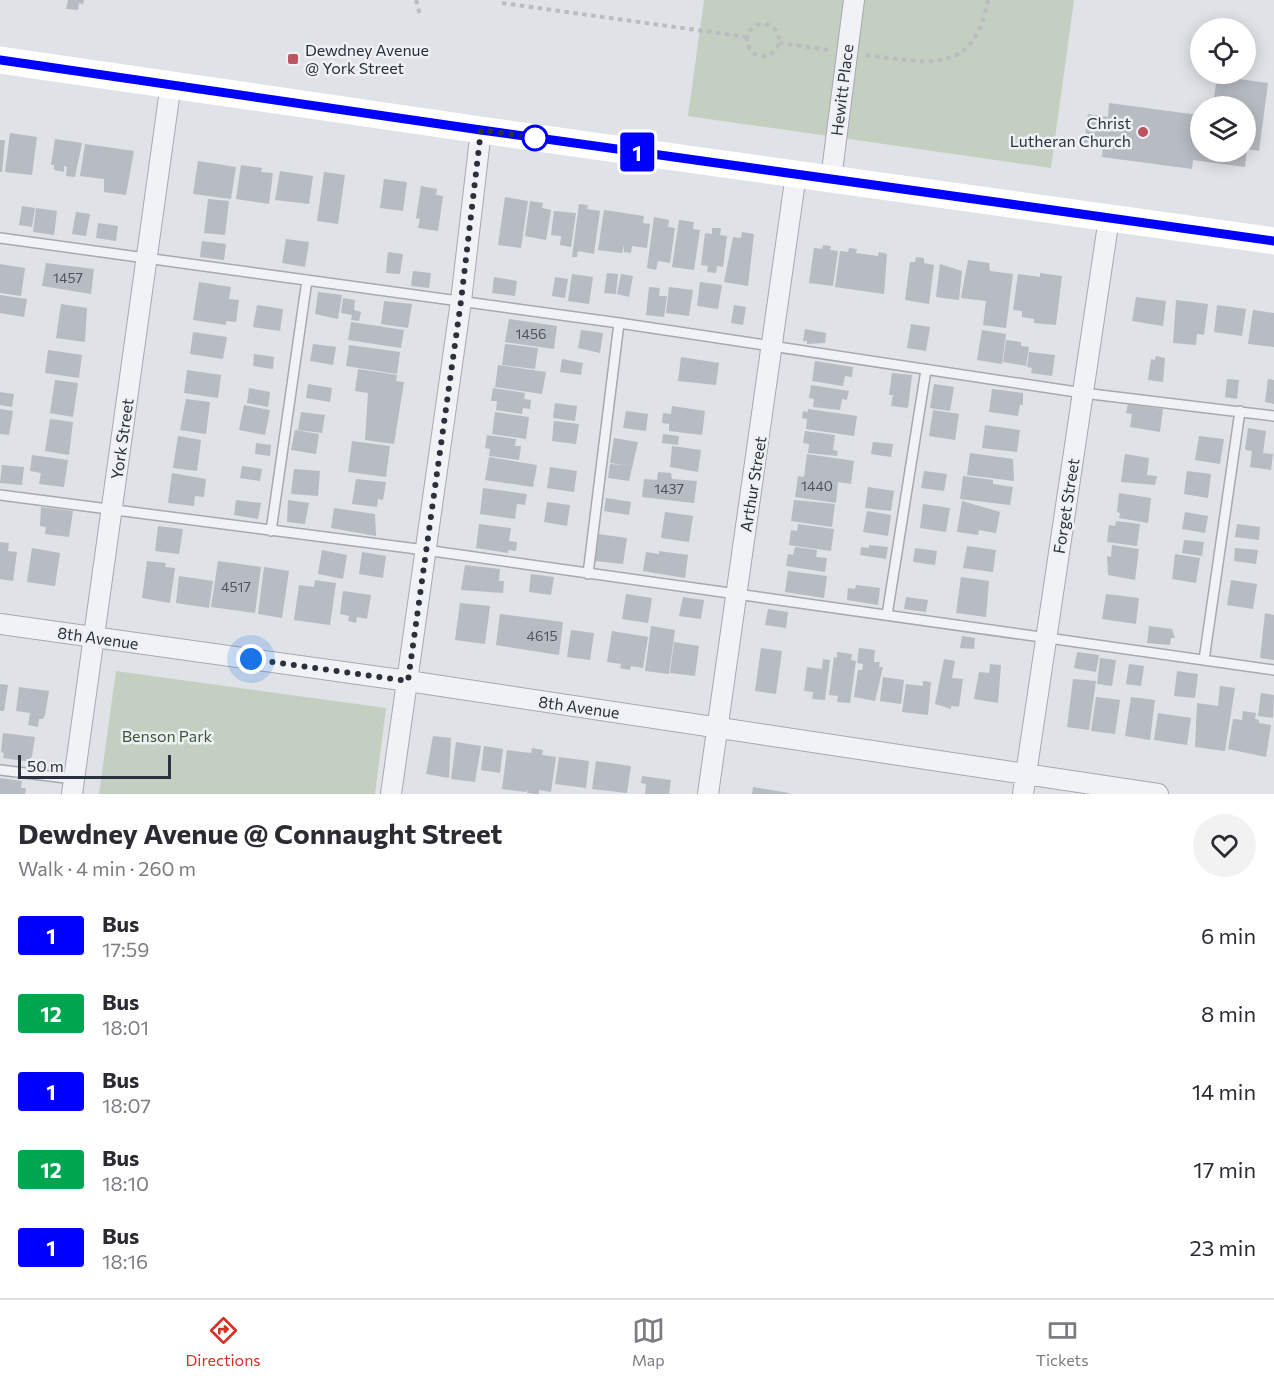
<!DOCTYPE html>
<meta charset="utf-8">
<style>
:root{--surface:#fff;--page:#f2f2f3;--text:#2b2b33;--muted:#7c7c81;--line:#e1e1e2;--accent:#d93025}
body{margin:0;font-family:Commissioner,sans-serif;background:var(--page);color:var(--text);height:100vh;display:flex;flex-direction:column;font-size:22px;white-space:nowrap}
*{box-sizing:border-box;margin:0}
p{font-size:20px;color:var(--muted)}
.icon{flex:none;width:33px;height:33px;fill:none;stroke:currentColor;stroke-width:2;stroke-linecap:round;stroke-linejoin:round}
.map{position:relative;height:794px;overflow:hidden}
.details{display:flex;flex-direction:column;background:var(--surface);flex:1}
.details>*{flex:none}
.badge{padding:0 12px;border-radius:4px;font-size:21px;line-height:39px}
.tools{position:absolute;left:1190px;top:18px;display:grid;gap:12px}
.tools a{display:grid;place-items:center;width:66px;height:66px;border-radius:50%;background:var(--surface);box-shadow:0 3px 15px #0003;font-size:30px}
.scale{position:absolute;left:18px;bottom:15px;width:153px;box-sizing:border-box;padding-left:6px;border:3px solid #2a303c;border-top:0;font-size:16px;line-height:21px;white-space:nowrap;color:#2a303c;-webkit-text-stroke:4px #eef1f4;paint-order:stroke}
.you{position:absolute;width:30px;height:30px;margin:-15px;border:4px solid #fff;border-radius:50%;background:#1a73e8;box-shadow:0 0 0 9px #1a73e833}
.map>.badge{position:absolute;translate:-50% -50%;box-shadow:0 0 0 3px #fff}
.round{display:grid;place-items:center;flex:none;width:63px;height:63px;border-radius:32px;background:var(--page)}
.summary{display:flex;align-items:center;justify-content:space-between;height:102px;padding:0 18px}
h1{font-size:28px;font-weight:700;line-height:45px}
ul{padding:0;list-style:none}
li{display:flex;align-items:center;gap:18px;height:78px;padding:0 18px}
li div{flex:1}
li b{display:block;font-size:22px}
li em{font-style:normal}
li .badge{min-width:66px;font-weight:700;text-align:center}
.tab-bar{display:flex;justify-content:space-around;align-items:center;height:84px;border-top:2px solid var(--line);background:var(--surface);font-size:16px;color:var(--muted)}
.tab-bar a{display:grid;justify-items:center;gap:3px}
.tab-bar .on{color:var(--accent)}
.map>svg:first-child{display:block}
.green{fill:#c4cfc1}
.building{fill:#b7bbc2}
.lines{fill:none;stroke-linecap:round;stroke-linejoin:round}
.service-casing{stroke:#a5a9b0;stroke-width:12}
.minor-casing{stroke:#a5a9b0;stroke-width:22}
.path{stroke:#b9bcc1;stroke-width:4;stroke-dasharray:4.5 4.5;stroke-linecap:butt}
.service{stroke:#f1f2f5;stroke-width:9}
.minor{stroke:#f1f2f5;stroke-width:20}
.secondary{stroke:#fff;stroke-width:27}
.line-casing{stroke:#fff;stroke-width:14}
.line{stroke:#00f;stroke-width:9}
.walk{stroke:#2a303c;stroke-width:6;stroke-dasharray:0 10.8}
.poi-dot{fill:#bd5260;stroke:#eef1f4;stroke-width:2}
.stop-dot{fill:#fff;stroke:#00f;stroke-width:3}
.labels{text-anchor:middle;stroke-width:5;stroke-linejoin:round;paint-order:stroke}
.number-label{font-size:14px;fill:#4d535e}
.poi-label{font-size:16px;fill:#2a303c;stroke:#eef1f4;text-anchor:start}
.street-label{font-size:16px;fill:#2a303c;stroke:#eef1f4}
.park-label{font-size:16px;fill:#3e5639;stroke:#eef1f4}
</style>
<div class="map">
<svg width="1274" height="794" viewBox="0 0 1274 794">
<rect width="100%" height="100%" fill="#dfe2e6"/>
<path class="green" d="M704,0H1074L1051,168L688,116Z
M116,671L386,708L375,794H99Z"/>
<path class="building" d="M68,0H84L83,4L79,3L78,10L66,9Z
M1217,76L1268,83L1259,151L1247,149L1245,167L1193,160L1192,169L1102,157L1103,146L1084,143L1088,114L1108,117L1109,103L1198,115L1200,152H1245V106H1213Z
M10,133L37,137L32,175L5,172Z
M55,139L82,143L75,177L66,176L67,167L64,166V172L54,170V165H51Z
M0,140H5L2,172H0Z
M85,144L134,151L126,195L104,192V179L80,176Z
M198,161L236,167L231,199L193,194Z
M241,165L262,168L261,172L273,173L269,204L236,199Z
M280,171L313,176L309,204L275,200Z
M324,172L345,175L338,224L317,221Z
M384,179L407,182L403,211L380,208Z
M421,186L437,189L436,195L443,196L438,231L418,228L420,219L416,218Z
M505,197L528,201L521,248L498,245Z
M208,199L229,201L225,235L204,233Z
M530,201L543,203L542,208L551,210L546,240L525,236Z
M579,204L588,205L587,209L600,211L594,254L578,251L577,257H572Z
M22,206L35,208L32,227L19,225Z
M36,208L57,211L54,235L33,232Z
M604,210L644,216L643,223L650,224L647,248L632,246L631,253L624,252V245L622,253L598,250Z
M554,211L576,213L571,247L560,245L561,236L551,235Z
M76,212L90,214L86,236L72,234Z
M654,217L669,220L668,227L675,228L670,263L658,261L656,270L647,268Z
M679,220L694,222L693,229L700,230L694,270L672,267Z
M98,223L118,226L116,241L96,238Z
M712,228H721L720,235L727,236L723,267L717,266L716,273L707,272L708,266L701,265L705,233L712,234Z
M742,232L754,234L748,286L724,282L733,237L741,238Z
M286,239L309,242L305,267L282,263Z
M202,241L226,244L224,260L200,257Z
M823,245L831,246L830,250L838,251L833,286L809,283L814,248L822,249Z
M849,248L857,249L856,253L878,256L879,252L887,254L884,294L835,287L840,251L848,252Z
M388,252L403,254L400,274L386,273Z
M916,257L924,258V263L934,265L929,304L905,300L910,262H915Z
M968,260L989,263L990,271L1013,274L1006,328L983,325L986,301L961,298Z
M46,263L94,269L91,294L42,286Z
M0,264L25,268L21,296L0,293Z
M940,264L962,271L959,300L936,297Z
M413,271L431,273L429,288L411,286Z
M607,273L618,274L616,294L604,293Z
M1040,273L1062,276L1056,325L1034,323V319L1022,317V311L1013,310L1018,274L1040,277Z
M572,274L593,277L589,304L568,301Z
M621,274L633,276L629,297L617,294Z
M494,277L517,281L515,296L492,293Z
M555,277L568,279L565,298L552,296Z
M199,282L231,287L229,299L239,300L236,322L226,321V325L193,320Z
M700,282L722,285L718,309L697,306Z
M649,287L660,288L659,296H667L664,317L646,315Z
M669,287L693,290L689,316L666,313Z
M318,292L342,295L338,319L315,314Z
M0,295L27,299L24,317L0,313Z
M1136,297L1166,301L1163,326L1132,321Z
M343,298L355,300L354,310L361,312L359,321L351,320L352,315L341,313Z
M1176,300L1208,304L1204,335L1197,334L1196,345L1173,343Z
M384,301L412,304L408,328L381,324Z
M61,304L87,308L85,342L56,338Z
M257,305L283,309L280,331L253,327Z
M734,305L746,307L743,325L731,323Z
M1217,305L1246,309L1242,336L1214,332Z
M1253,310L1274,313V347L1248,344Z
M509,319L557,326L554,349L505,342Z
M351,322L404,330L401,348L348,340Z
M911,324L930,327L926,351L907,348Z
M805,329L826,333L825,343L807,344V341H803Z
M581,330L603,333L600,353L578,348Z
M982,330L1006,334L1002,364L977,360Z
M193,332L227,337L223,359L190,354Z
M1006,340L1021,342V346L1029,347L1026,366L1003,362Z
M313,344L336,347L333,365L310,361Z
M505,344L538,348L535,369L502,365Z
M349,345L400,352L397,374L346,366Z
M48,350L82,355L79,378L45,373Z
M1029,352L1055,355L1052,376L1031,373L1032,368L1027,367Z
M254,354L274,357L273,369L253,366Z
M1156,356L1165,358L1163,382L1148,380L1151,359L1155,360Z
M681,357L719,363L716,385L678,381Z
M562,359L583,363L581,375L560,372Z
M815,361L853,367L852,377L845,376L843,386L812,381Z
M498,365L546,372L542,394L495,387Z
M358,369L397,375L396,381L404,382L394,444L365,440L368,393L355,391Z
M187,370L221,375L218,398L184,393Z
M892,373L912,375L908,408L891,406L893,395H889Z
M1227,379L1239,380L1237,399L1225,397Z
M1268,379L1274,380V404L1265,402Z
M55,380L78,383L73,417L50,413Z
M308,384L332,388L330,402L306,398Z
M934,384L954,387L950,411L930,408Z
M811,385L849,391L847,400L842,399L840,410L813,407L814,399L809,398Z
M249,388L270,392L268,407L247,403Z
M493,388L525,393L524,399L531,400L530,409L523,408L522,414L496,410L497,401H491Z
M992,389L1023,393V405H1020L1018,416L989,412Z
M0,392L14,394L12,407L0,405Z
M186,399L210,402L206,434L180,430Z
M555,403L577,406L575,421L553,418Z
M1128,404L1163,409L1160,432L1130,427L1132,414L1126,413Z
M244,405L270,410L265,435L239,430Z
M672,406L705,411L702,435L669,431V424L662,423L663,413L671,414Z
M0,409L13,411L9,435L0,434Z
M808,409L857,416L854,436L806,429L807,419L802,418L803,411L808,412Z
M933,410L959,414L955,440L929,436Z
M626,411L648,414L646,431L623,428Z
M301,412L325,415L322,433L298,430Z
M495,412L529,417L526,439L492,434Z
M50,419L73,422L69,455L45,451Z
M554,421L579,424L576,444L552,441Z
M985,425L1020,430L1017,452L982,448Z
M1248,428L1266,431L1263,453L1273,454L1271,470L1250,467L1252,451L1245,450Z
M295,430L319,434L316,454L291,450Z
M805,431L835,435L833,450L838,451L837,456L808,453L809,444L803,443Z
M663,434L679,436L678,445L662,443Z
M487,435L516,439L515,446H521L519,460L489,456L490,449L485,448Z
M178,436L201,440L197,471L173,468Z
M1199,436L1224,439L1220,464L1195,460Z
M614,438L638,442L629,481L608,478L610,464L624,465L610,463Z
M352,441L390,446L386,477L348,472Z
M873,442L893,444L891,457L871,454Z
M256,443L271,445L270,456L255,454Z
M672,446L701,450L698,472L670,467Z
M970,453L1013,459L1014,481L967,475Z
M807,454L854,461L851,484L838,482L836,503L795,497L798,476L804,477Z
M1125,454L1149,458L1147,475L1157,476L1155,485L1121,482Z
M32,455L68,460L64,487L39,484L41,473L30,471Z
M489,457L537,465L533,487L485,480Z
M2,465L24,467L22,485L0,483Z
M242,466L262,469L260,481L240,478Z
M550,467L577,471L574,492L547,488Z
M294,469L320,471L318,496L291,494Z
M924,471L947,474L944,491L921,488Z
M1187,471L1211,474L1208,498L1184,494Z
M658,472L671,473L672,479L697,481L694,503L642,497L644,479L657,480Z
M172,473L206,479L204,497L195,496L194,506L168,503Z
M963,476L993,480V484L1013,487L1010,505L960,499Z
M356,479L386,482L383,500L378,499L377,507L352,504Z
M868,487L894,491L891,511L865,508Z
M483,488L527,494L525,505L517,504L515,519L480,514Z
M1119,493L1151,498L1148,523L1119,518L1120,513L1117,512Z
M606,498L631,502L629,515L604,511Z
M236,500L261,503L258,519L234,515Z
M288,500L309,503L305,524L287,522Z
M794,500L835,504L832,527L791,521Z
M962,501L1000,512L996,533L979,530L978,535L957,532Z
M547,502L570,505L567,526L544,522Z
M923,504L950,508L946,532L920,528Z
M41,507L73,511L69,537L45,534L46,527L40,526Z
M334,508L375,514L376,536L331,528Z
M867,511L891,515L888,536L863,532Z
M665,512L693,516L689,542L661,538Z
M1185,512L1208,516L1205,533L1182,529Z
M1116,521L1140,524L1137,546L1107,542L1109,525L1115,526Z
M479,524L511,528L509,541L517,542L516,551L508,550V553L476,548Z
M798,524L834,529L831,551L789,545L791,530L797,531Z
M1237,524L1260,527L1259,540L1235,537Z
M158,526L183,529L179,554L155,551Z
M598,534L627,538L623,564L595,561L596,555L593,554Z
M1184,540L1204,542L1202,556L1182,553Z
M0,542L9,543L8,551L17,552L13,581L0,579Z
M869,545L888,547L886,559L860,555L861,547L869,548Z
M1112,545L1139,549L1135,580L1108,575L1107,556L1111,557Z
M967,546L996,550L993,572L963,568Z
M795,547L817,550L816,557L827,558L825,572L786,566L788,554L793,555Z
M32,548L60,553L55,586L27,582Z
M915,548L937,551L935,565L913,562Z
M1235,548L1258,550L1256,564L1234,561Z
M322,550L347,555L343,579L318,574Z
M659,551L688,555L685,578L643,571L646,552L659,554Z
M362,552L386,556L383,578L359,574Z
M1175,554L1200,558L1196,583L1172,579Z
M147,561L166,563L165,567L175,568L170,603L142,598Z
M218,561L261,567L255,613L211,607Z
M465,565L500,569L499,581H504L503,593L461,590Z
M264,567L289,571L282,618L258,614Z
M788,571L827,576L824,598L785,592Z
M531,574L554,577L551,595L529,592Z
M179,576L213,581L209,608L176,603Z
M961,577L989,581L986,617L956,613Z
M315,580L336,583L330,625L294,620L299,585L314,587Z
M1231,580L1257,584L1253,609L1227,605Z
M856,585L880,588L878,605L847,600L848,588L855,589Z
M343,591L371,595L367,619L357,617L356,623L348,621L349,616L340,614Z
M626,594L652,598L648,623L622,619Z
M1106,594L1139,598L1136,624L1102,619Z
M683,597L704,600L701,619L679,616Z
M906,597L928,600L926,612L904,609Z
M460,603L490,606L485,644L455,640Z
M768,609L788,612L786,628L765,625Z
M1265,613L1274,615V660L1260,658Z
M500,614L563,622L559,655L496,645Z
M651,626L675,630L669,674L645,671Z
M1149,626L1172,629L1175,638H1171L1170,645L1147,643Z
M571,630L594,633L590,660L567,657Z
M612,631L648,637L643,668L631,666L630,670L620,668L621,664L607,662Z
M962,636L975,638L974,649L960,648Z
M674,642L699,646L695,676L670,673Z
M761,648L782,651L776,694L755,691Z
M859,648L875,650L874,662H880L879,667H883L875,701L854,697L858,670H862L863,664L857,663Z
M837,652L852,654L851,660L856,661L850,703L837,702L838,696L829,695L834,657L837,658Z
M1077,652L1099,655L1096,672L1074,668Z
M1100,658L1116,660L1112,686L1097,684Z
M823,659L830,660L825,700L812,699L813,692L804,691L807,667L822,669Z
M944,659L955,661L952,678L963,679L959,707L951,706V709L935,704Z
M990,664L1001,665L998,703L974,699L979,672L989,673Z
M1129,664L1144,666L1141,686L1126,684Z
M1177,671L1198,674L1195,698L1174,696Z
M883,677L904,680L901,704L880,701Z
M1073,679L1096,681L1089,730L1067,727Z
M923,681L931,682L928,715L902,712L906,684L923,686Z
M0,684L8,685L4,711H0Z
M1220,686L1235,688L1225,751L1195,747L1197,703L1218,706Z
M19,687L49,691L45,715L43,719H39L38,727L28,725L30,713L16,711Z
M1261,693L1274,695L1273,718L1258,716Z
M1096,697L1120,700L1115,734L1091,731Z
M1131,697L1155,700L1150,740L1125,736Z
M1243,711L1256,713L1255,719L1259,720V723L1271,725L1266,757L1228,749L1233,719L1242,720Z
M1158,713L1191,718L1187,745L1154,740Z
M3,733L35,737L31,762L3,758L4,753L1,752Z
M433,736L451,738L449,778L426,774Z
M456,742L481,746L475,782L451,779Z
M484,746L503,749L500,773L481,770Z
M532,748L543,750L542,755L556,757L551,792L539,790V794H535L527,793L528,789L526,792L502,789L507,750L531,753Z
M559,757L589,761L586,788L555,784Z
M596,761L631,766L627,793L592,789Z
M642,776L671,780L669,794H645L646,784L641,783Z
M0,778L22,781L21,788H26L25,794H0Z
M753,787L789,793V794H752Z"/>
<g class="lines">
<defs>
<path id="service" d="M0,238L619,323L1083,393L1274,416
M0,495L425,550L1274,670
M271,531L307,280
M588,574L619,323
M887,615L926,370
M1204,660L1240,411
M0,770L74,779"/>
<path id="minor" d="M831,179L854,0
M0,624L408,681L1158,794
M72,794L171,83
M391,794L461,301L481,130
M708,794L796,174
M1023,794L1109,218"/>
</defs>
<use href="#service" class="service-casing"/>
<use href="#minor" class="minor-casing"/>
<path class="path" d="M416,0L420,15
M502,3L747,37
M747 40a16 16 0 1 1 32 0a16 16 0 1 1-32 0Z
M779,43L829,50
M866,55C927,62 973,78 988,0"/>
<use href="#service" class="service"/>
<use href="#minor" class="minor"/>
<path class="secondary" d="M0,60L481,130L1274,241"/>
</g>
<g class="lines">
<defs>
<path id="line" d="M0,60L481,130L1274,241"/>
</defs>
<use href="#line" class="line-casing"/>
<use href="#line" class="line"/>
<path class="walk" d="M251,659L408,681L461,301L481,130L544,139L535,138"/>
</g>
<g class="poi-dot">
<rect x="287" y="53" width="12" height="12" rx="3"/>
<circle cx="1143" cy="132" r="6"/>
</g>
<circle class="stop-dot" cx="535" cy="138" r="12"/>
<g class="labels">
<g class="number-label">
<text x="68" y="283">1457</text>
<text x="531" y="339">1456</text>
<text x="817" y="491">1440</text>
<text x="669" y="494">1437</text>
<text x="236" y="592">4517</text>
<text x="542" y="641">4615</text>
</g>
<g class="poi-label">
<text x="305" y="56">Dewdney Avenue<tspan x="305" dy="18">@ York Street</tspan></text>
<text x="1131" y="129" text-anchor="end">Christ<tspan x="1131" dy="18">Lutheran Church</tspan></text>
</g>
<g class="street-label">
<text transform="translate(842 90) rotate(-83)" y="6">Hewitt Place</text>
<text transform="translate(122 439) rotate(-82)" y="6">York Street</text>
<text transform="translate(753 484) rotate(-81)" y="6">Arthur Street</text>
<text transform="translate(1066 506) rotate(-81)" y="6">Forget Street</text>
<text transform="translate(98 638) rotate(8)" y="6">8th Avenue</text>
<text transform="translate(579 707) rotate(8)" y="6">8th Avenue</text>
</g>
<g class="park-label">
<text x="167" y="742">Benson Park</text>
</g>
</g>
</svg>
<div class="tools">
<a><svg class="icon" aria-label="locate" viewBox="0 0 24 24"><circle cx="12" cy="12" r="6"/><path d="M12 2v4M12 18v4M2 12h4M18 12h4"/></svg></a>
<a><svg class="icon" aria-label="layers" viewBox="0 0 24 24"><path d="M12 4l9 5-9 5-9-5zM3 14l9 5 9-5"/></svg></a>
</div>
<div class="scale">50 m</div>
<div class="you" style="left:251px;top:659px"></div>
<b class="badge" style="left:637px;top:152px;background:#00f;color:#fff">1</b>
</div>
<section class="details">
<div class="summary"><div><h1>Dewdney Avenue @ Connaught Street</h1><p>Walk · 4 min · 260 m</p></div><a class="round"><svg class="icon" aria-label="heart" viewBox="0 0 24 24"><path d="M12 20l-8-8c-3-5 5-10 8-4 3-6 11-1 8 4z"/></svg></a></div>
<ul>
<li><span class="badge" style="background:#00f;color:#fff">1</span><div><b>Bus</b><p>17:59</p></div><em>6 min</em></li>
<li><span class="badge" style="background:#00a54f;color:#fff">12</span><div><b>Bus</b><p>18:01</p></div><em>8 min</em></li>
<li><span class="badge" style="background:#00f;color:#fff">1</span><div><b>Bus</b><p>18:07</p></div><em>14 min</em></li>
<li><span class="badge" style="background:#00a54f;color:#fff">12</span><div><b>Bus</b><p>18:10</p></div><em>17 min</em></li>
<li><span class="badge" style="background:#00f;color:#fff">1</span><div><b>Bus</b><p>18:16</p></div><em>23 min</em></li>
</ul>
</section>
<nav class="tab-bar">
<a class="on"><svg class="icon" aria-label="directions" viewBox="0 0 24 24"><path d="M12 3l9 9-9 9-9-9zM9 14v-3h6M13 9l2 2-2 2"/></svg>Directions</a>
<a><svg class="icon" aria-label="map" viewBox="0 0 24 24"><path d="M3 6l6-2 6 2 6-2v14l-6 2-6-2-6 2zM9 4v14M15 6v14"/></svg>Map</a>
<a><svg class="icon" aria-label="tickets" viewBox="0 0 24 24"><path d="M3 7h18v10H3zM15 7v10"/></svg>Tickets</a>
</nav>
